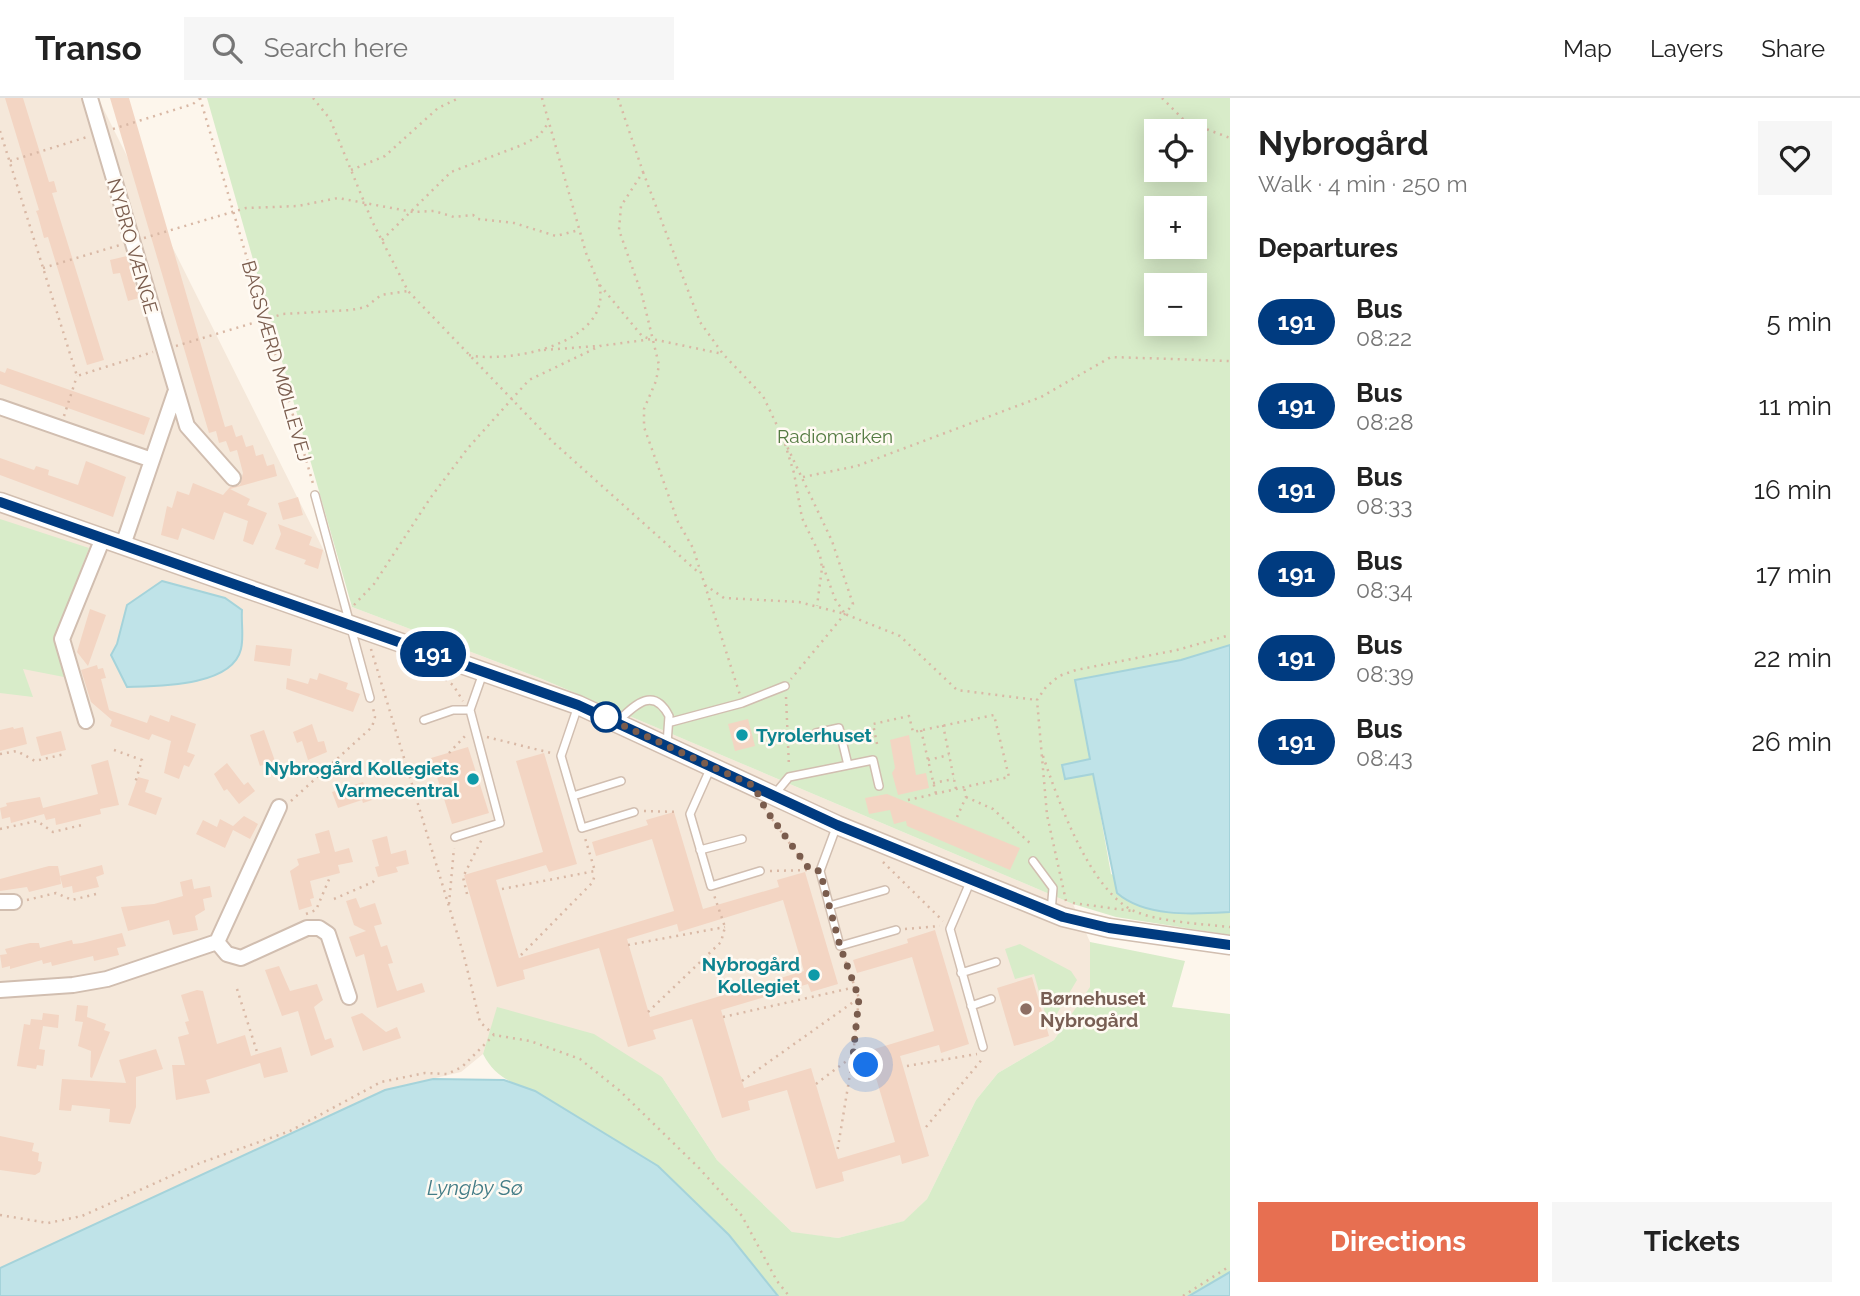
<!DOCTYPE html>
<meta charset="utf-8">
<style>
:root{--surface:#fff;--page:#f6f6f6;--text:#222;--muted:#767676;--line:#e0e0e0;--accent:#e76f51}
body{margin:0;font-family:Raleway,sans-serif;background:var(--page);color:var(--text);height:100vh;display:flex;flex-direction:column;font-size:26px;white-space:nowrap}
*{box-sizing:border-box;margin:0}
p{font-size:23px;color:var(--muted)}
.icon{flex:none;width:38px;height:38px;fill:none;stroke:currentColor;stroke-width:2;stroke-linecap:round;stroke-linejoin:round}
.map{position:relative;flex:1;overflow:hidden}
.details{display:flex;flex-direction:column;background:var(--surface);width:630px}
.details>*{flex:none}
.badge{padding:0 14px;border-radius:23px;font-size:24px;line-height:46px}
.buttons{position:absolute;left:1144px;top:21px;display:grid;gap:14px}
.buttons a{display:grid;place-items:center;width:63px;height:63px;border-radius:0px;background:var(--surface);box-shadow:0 4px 18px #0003;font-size:35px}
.you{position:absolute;width:35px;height:35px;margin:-18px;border:5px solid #fff;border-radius:50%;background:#1a73e8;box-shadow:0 0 0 10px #1a73e833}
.map>.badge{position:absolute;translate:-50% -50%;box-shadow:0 0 0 4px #fff}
h2{padding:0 28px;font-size:26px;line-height:63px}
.round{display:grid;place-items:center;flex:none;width:74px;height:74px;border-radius:0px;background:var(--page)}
.summary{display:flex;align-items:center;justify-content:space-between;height:119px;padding:0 28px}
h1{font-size:33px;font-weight:700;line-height:52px}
.cta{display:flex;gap:14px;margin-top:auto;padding:14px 28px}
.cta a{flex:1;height:80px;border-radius:0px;background:var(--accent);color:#fff;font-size:28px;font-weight:700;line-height:80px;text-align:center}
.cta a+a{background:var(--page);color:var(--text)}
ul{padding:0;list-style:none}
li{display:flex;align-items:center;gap:21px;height:84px;padding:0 28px}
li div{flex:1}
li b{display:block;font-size:26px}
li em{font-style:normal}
li .badge{min-width:77px;font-weight:700;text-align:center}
header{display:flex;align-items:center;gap:42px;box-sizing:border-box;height:98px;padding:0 35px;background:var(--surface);border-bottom:2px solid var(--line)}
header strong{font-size:33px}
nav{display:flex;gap:38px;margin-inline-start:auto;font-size:24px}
.search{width:490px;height:63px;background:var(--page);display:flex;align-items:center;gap:18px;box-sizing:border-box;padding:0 24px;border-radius:0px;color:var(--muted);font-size:26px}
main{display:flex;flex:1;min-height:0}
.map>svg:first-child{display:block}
.residential{fill:#f5e8da}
.green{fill:#d8ecc9;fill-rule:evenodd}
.water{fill:#bfe3e8;stroke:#a5d3da;stroke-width:2}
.building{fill:#f3d5c3;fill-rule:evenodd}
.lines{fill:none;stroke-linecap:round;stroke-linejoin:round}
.service-casing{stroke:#d1beb0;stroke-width:10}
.minor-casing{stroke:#d1beb0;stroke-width:18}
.tertiary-casing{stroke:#d1beb0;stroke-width:21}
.path{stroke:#d9b8a5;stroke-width:2.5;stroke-dasharray:2 5;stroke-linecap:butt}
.service{stroke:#fff;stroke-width:7}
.minor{stroke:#fff;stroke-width:14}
.tertiary{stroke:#fff;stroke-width:18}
.line-casing{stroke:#fff;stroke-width:16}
.line{stroke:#003b80;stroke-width:10}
.walk{stroke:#7a5c4d;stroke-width:7;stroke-dasharray:0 12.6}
.stop-dot{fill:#fff;stroke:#003b80;stroke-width:3.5}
.culture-dot{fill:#0f9aa8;stroke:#fffaf3;stroke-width:2.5}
.education-dot{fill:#8d6e63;stroke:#fffaf3;stroke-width:2.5}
.labels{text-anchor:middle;stroke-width:5;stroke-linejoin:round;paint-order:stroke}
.street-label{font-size:19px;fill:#7a5c4d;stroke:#fffaf3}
.park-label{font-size:19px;fill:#537a41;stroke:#fffaf3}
.culture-label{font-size:19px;font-weight:bold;fill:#0d838f;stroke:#fffaf3;text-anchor:end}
.education-label{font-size:19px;font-weight:bold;fill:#785e54;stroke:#fffaf3;text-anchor:start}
.water-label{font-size:21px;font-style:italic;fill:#437c86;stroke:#fffaf3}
</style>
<header>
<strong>Transo</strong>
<div class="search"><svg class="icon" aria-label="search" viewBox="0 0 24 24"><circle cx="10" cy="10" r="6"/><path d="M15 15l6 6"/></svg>Search here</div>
<nav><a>Map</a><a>Layers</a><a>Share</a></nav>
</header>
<main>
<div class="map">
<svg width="1230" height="1198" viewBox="0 0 1230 1198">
<rect width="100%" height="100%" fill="#fdf6ec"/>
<path class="residential" d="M0,0H98L352,509L542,581L1073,806L1090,844L1091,889L1054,942L998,975L976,1002L927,1101L905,1123L838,1140L793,1135L717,1062L662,979L498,910L483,956L461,974L385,992L0,1170Z"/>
<path class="green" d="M207,0H1230V547L1181,562L1090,662L1062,668L1093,676L1111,776L1186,816L1230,814V837L1116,819L1073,806L542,581L352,509ZM1157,33H1195V72H1157ZM1157,110H1195V149H1157ZM1157,187H1195V226H1157Z
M0,421L89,450L56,536L64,579L23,571L33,599L0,595Z
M1090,844L1185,863L1172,909L1230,916V1174L1189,1198H778L535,993C511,985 495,979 483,956L497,909L594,936L662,979L717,1062L792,1134L838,1140L904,1123L927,1101L976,1002L998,975L1054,942L1090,889Z
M1020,846L1071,873L1077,882L1049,929L1034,876L1015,881L1005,851Z"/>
<path class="water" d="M162,483L225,500L242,512C241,524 244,539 241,551C232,589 157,588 127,589L111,557L117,546L127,507Z
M1230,547V814C1195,816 1146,820 1117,795L1093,676L1065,681L1062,667L1090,661L1075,582L1181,562Z
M433,981L504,982L535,993L658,1068L729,1137L778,1198H0V1170L385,992Z
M1230,1174V1198H1189Z"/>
<path class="building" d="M5,0H23L49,84L54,83L57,94L52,95L104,262L87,267L48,139L44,140L38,118L36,113L39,112Z
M110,0H129L225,329L232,327L236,339L242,337L246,349L253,347L256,358L263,356L267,368L274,366L277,378L230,391L250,401L247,407L267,415L253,447L243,443L248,423L224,414L214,442L182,430L178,442L161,437L167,408L172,410L177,393L189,397L193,385L223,397L230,389L240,387L243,375L237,352L230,354L226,343L219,345L216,333L209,335Z
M127,158L139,200L128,203L120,175L113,176L110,162Z
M7,270L150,320L144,337L0,286V273L5,275Z
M0,360L34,372L36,368L49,372L48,377L78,387L86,363L126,379L113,419L0,377Z
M298,399L303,417L283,422L278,405Z
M278,426L312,439L309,447L323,452L318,471L304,466L306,462L275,451L281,436Z
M90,511L106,517L88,568L77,554Z
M256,547L292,551L290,568L254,563Z
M97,567L98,571L103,570L106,580L101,581L109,612L147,625L150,617L169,624L171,617L196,626L187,654L195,657L189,669L184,667L179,681L164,675L171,643L152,636L149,642L110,628L112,622L91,604L81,572Z
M319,575L348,585L346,591L360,596L353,614L286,591L287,580L308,586L310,580L317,582Z
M748,621L755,648L735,653L728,626Z
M312,626L318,644L324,643L327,654L308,662L302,643L297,645L293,634Z
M13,629L14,631L23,629L27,646L0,653V632Z
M264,632L275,663L260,668L250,637Z
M61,633L66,652L41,658L36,639Z
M909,637L916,677L926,675L929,690L898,697L892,675L895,670L890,642Z
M468,649L489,715L452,726L431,660Z
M544,655L577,766L549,774L546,767L496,782L519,860L674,813L652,741L596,758L592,744L648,727L646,722L674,714L703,811L779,789L777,782L805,774L838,886L811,894L808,886L721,912L744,990L811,970L838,1061L895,1044L868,953L934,933L912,859L857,875L853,862L908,845L907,841L935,832L969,946L941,955L939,947L900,958L929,1058L902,1066L900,1057L842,1074L844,1083L816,1091L787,992L748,1003L750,1012L722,1020L692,921L653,932L656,941L628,949L599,850L523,872L525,881L497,889L464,777L543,754L516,663ZM783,802L804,873L650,919L627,841L677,826L679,834Z
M108,662L119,707L100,711L101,716L56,727L55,720L46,722L44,716L11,725L10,719L2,721L0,710L7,708L6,705L40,699L43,710L98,696L91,667Z
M227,665L244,687L248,684L255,693L239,706L227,691L224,693L214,676Z
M138,679L149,682L145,694L162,700L156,717L128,707Z
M363,684L366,691L370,689L375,701L363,705L362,702L338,710L332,694Z
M887,696L1020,750L1010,772L907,728L906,723L894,726L890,712L869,716L865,700Z
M244,718L258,726L250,741L233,732L225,750L196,736L203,722L217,729L220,721L233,728Z
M329,732L335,754L349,750L353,764L338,767L340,775L310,783L314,800L310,801L312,808L299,812L290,773L299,767L297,761L320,755L315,736Z
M387,738L391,756L406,752L409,766L396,769L398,774L378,779L375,769L379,768L372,742Z
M102,767L104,776L96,779L99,789L73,795L72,788L63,790L60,778L61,786L29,794L27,789L0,793V781L49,768H58L60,778Z
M192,781L194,791L210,788L212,799L203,801L205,812L195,818L198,832L173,837L169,822L128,833L121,809L154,806L183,798L180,784Z
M356,800L360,810L375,805L382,826L374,828L381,849L387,847L393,865L388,866L397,893L422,885L425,894L377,910L364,856L356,859L349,839L366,833L354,827L346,803Z
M122,835L126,848L117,850L119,857L94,863L93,858L52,868L51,864L43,866L42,862L10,871V868L2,870L0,857L7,856L5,851L30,845H39L40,850L72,842L73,846L82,845Z
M279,868L290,893L317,886L323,902L314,909L325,942L331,940L334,949L311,958L298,913L282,918L265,872Z
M1032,879L1049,938L1014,948L997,890Z
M197,892L203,893L217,946L245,937L251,958L281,949L288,974L264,980L260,965L206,982L210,995L176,1002L172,967H185L178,939L189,936L185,924L189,923L181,897Z
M77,907L88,908L87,919L106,926L104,932L110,934L92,980L90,979L91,953L78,948L83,924L75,923Z
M43,915L59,917L58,930L43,928L39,951L45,952L43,968L37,967L36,971L17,968L24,926L30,927L31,921L42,922Z
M362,915L386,934L397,929L401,940L363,953L351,919Z
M156,951L163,971L136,979V1009L130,1026L109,1024L110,1011L72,1007L71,1013L59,1012L62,981L126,985L119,962Z
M0,1038L34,1045L32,1053L39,1055L38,1063L42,1064L40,1074L35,1077L0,1072Z"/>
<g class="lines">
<defs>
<path id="service" d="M315,397L370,600
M578,608L561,658L582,730L634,714
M424,622L453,612H470
M617,624C634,608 653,587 669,618L667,646
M671,624L742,605L785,588
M816,635L839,630L848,667
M711,669L690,716L711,788L760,773
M774,697L789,679L873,662L879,688
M573,698L621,683
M837,727L820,773L840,848L896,832
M455,739L500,725L470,612L483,575
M700,752L742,741
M1033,763L1053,790L1051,814
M971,782L950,831L983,949
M829,808L885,792
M961,875L996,864
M971,908L991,901"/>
<path id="minor" d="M90,0L187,328L233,380
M0,309L152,362
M123,447L175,295
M86,623L62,541L103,440
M0,804H14
M217,844L227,856L241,860L307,830H319L328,836L349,899
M0,892L73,887L107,881L217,844L279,709"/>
<path id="tertiary" d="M0,404L578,607L837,727L1063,819L1109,830L1230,847"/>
</defs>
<use href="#service" class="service-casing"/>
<use href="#minor" class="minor-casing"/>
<use href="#tertiary" class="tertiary-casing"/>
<path class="path" d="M200,0L314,389
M313,0L330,21L372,123L408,193L553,344L699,475
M542,0L586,155L599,186L642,238L650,241
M618,0L643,74L621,108L619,132L642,197L659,267L656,283L644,311V329L678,424L693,450L740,597
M1162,0L1185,23L1230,40
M113,31L193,6L199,1
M0,33L77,278L153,254
M10,63L87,39
M351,72L385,58L438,10L459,0
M643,74L700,224L723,256L763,298L832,443L853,506L791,581
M144,140L246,110L298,108L338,100L413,114L434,113L454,119L473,117L478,121L514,125L556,138L579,132
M382,142L451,74L522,47L539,38L549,24
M43,170L120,147
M176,248L283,216L351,212L366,209L381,197L408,193
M544,252L597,248
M469,257C510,266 614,245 599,186
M64,318L77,278
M785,346L794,375L802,420L820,457L822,470L817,508
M803,379L857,368L1041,299L1111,259L1230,263
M823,468L835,501L845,516
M705,487L724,500L799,504L845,516L900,538L957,592L1037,602
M354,507L374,486L431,399L468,350L529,282L600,248L652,241L723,256
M371,551L464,858L480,924L494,937L530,943L580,961L620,993L699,1070L742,1118L777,1183L789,1198
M434,573L453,587L463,603
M786,599L789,669
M943,627L956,691
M921,632L936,696
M487,639L551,655
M877,646L873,626L909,618L913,634L994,617L1009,679L908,702
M114,652L142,662L135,685
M449,655L466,637
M0,656L17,653L35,663L65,656
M1043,658C1058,702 1090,793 1134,813C1159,824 1203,826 1230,829
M928,662L949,657
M933,685L954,681
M966,699L993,711L1032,747
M291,703L372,629L375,619L373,610
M764,710L809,772
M644,713L679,714
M957,719L966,699L964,689
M0,731L37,723L53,734L82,727
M883,764L943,823
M770,773L809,772
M502,791L595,773L585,740
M467,796L463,779L482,741
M334,801L373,784L376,779
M27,802L56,795L72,802L96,796
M1066,803L1047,717L1037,602L1046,589L1059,578L1076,572L1177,552L1230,537
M1073,805L1132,813
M449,806L454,750
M306,816L316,812L330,779
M905,831L940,828
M628,847L725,829
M521,857L593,784L595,775
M843,857L859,900
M237,891L258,957
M648,914L721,844L725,829L714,797
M723,919L856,889
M907,968L977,956
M742,983L859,900L853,958L837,1055
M816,986L853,958L866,967
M926,1029L984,959
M0,1117L48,1125L82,1118L200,1065L290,1033L381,984L425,975L447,976L462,969L494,937
M1183,1198L1230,1168"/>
<use href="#service" class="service"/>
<use href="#minor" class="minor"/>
<use href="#tertiary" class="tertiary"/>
</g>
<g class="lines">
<defs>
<path id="line" d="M0,404L578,607L837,727L1063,819L1109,830L1230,847"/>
</defs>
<use href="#line" class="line-casing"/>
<use href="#line" class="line"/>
<path class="walk" d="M606,619L598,616L754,688L766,712L810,772L820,773L840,848L859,900L853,958L866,967"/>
</g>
<circle class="stop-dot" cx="606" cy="619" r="14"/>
<g class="culture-dot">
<circle cx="742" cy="637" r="7"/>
<circle cx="473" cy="681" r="7"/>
<circle cx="814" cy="877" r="7"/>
</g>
<circle class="education-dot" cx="1026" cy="911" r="7"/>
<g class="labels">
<g class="street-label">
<text transform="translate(133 148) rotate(74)" y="7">NYBRO VÆNGE</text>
<text transform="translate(277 263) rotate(74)" y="7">BAGSVÆRD MØLLEVEJ</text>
</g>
<g class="park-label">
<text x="835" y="345">Radiomarken</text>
</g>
<g class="culture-label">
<text x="756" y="644" text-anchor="start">Tyrolerhuset</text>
<text x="459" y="677">Nybrogård Kollegiets<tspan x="459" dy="22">Varmecentral</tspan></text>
<text x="800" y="873">Nybrogård<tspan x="800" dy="22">Kollegiet</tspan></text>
</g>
<g class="education-label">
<text x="1040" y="907">Børnehuset<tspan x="1040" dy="22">Nybrogård</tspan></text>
</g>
<g class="water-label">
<text x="475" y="1097">Lyngby Sø</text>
</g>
</g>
</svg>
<div class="buttons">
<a><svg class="icon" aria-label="locate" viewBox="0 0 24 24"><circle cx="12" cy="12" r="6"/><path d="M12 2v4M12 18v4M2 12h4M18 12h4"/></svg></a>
<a>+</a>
<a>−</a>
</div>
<div class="you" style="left:866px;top:967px"></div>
<b class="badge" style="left:433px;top:556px;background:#003b80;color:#fff">191</b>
</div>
<section class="details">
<div class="summary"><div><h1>Nybrogård</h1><p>Walk · 4 min · 250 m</p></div><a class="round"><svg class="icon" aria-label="heart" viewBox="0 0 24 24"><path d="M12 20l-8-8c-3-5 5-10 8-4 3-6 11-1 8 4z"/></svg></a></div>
<h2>Departures</h2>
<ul>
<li><span class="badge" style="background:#003b80;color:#fff">191</span><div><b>Bus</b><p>08:22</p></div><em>5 min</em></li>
<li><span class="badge" style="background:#003b80;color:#fff">191</span><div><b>Bus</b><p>08:28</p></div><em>11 min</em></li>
<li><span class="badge" style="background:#003b80;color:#fff">191</span><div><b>Bus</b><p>08:33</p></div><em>16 min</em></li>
<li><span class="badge" style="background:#003b80;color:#fff">191</span><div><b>Bus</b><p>08:34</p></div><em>17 min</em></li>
<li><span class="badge" style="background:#003b80;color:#fff">191</span><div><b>Bus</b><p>08:39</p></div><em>22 min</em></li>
<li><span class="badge" style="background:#003b80;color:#fff">191</span><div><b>Bus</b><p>08:43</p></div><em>26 min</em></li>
</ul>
<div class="cta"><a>Directions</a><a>Tickets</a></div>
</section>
</main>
